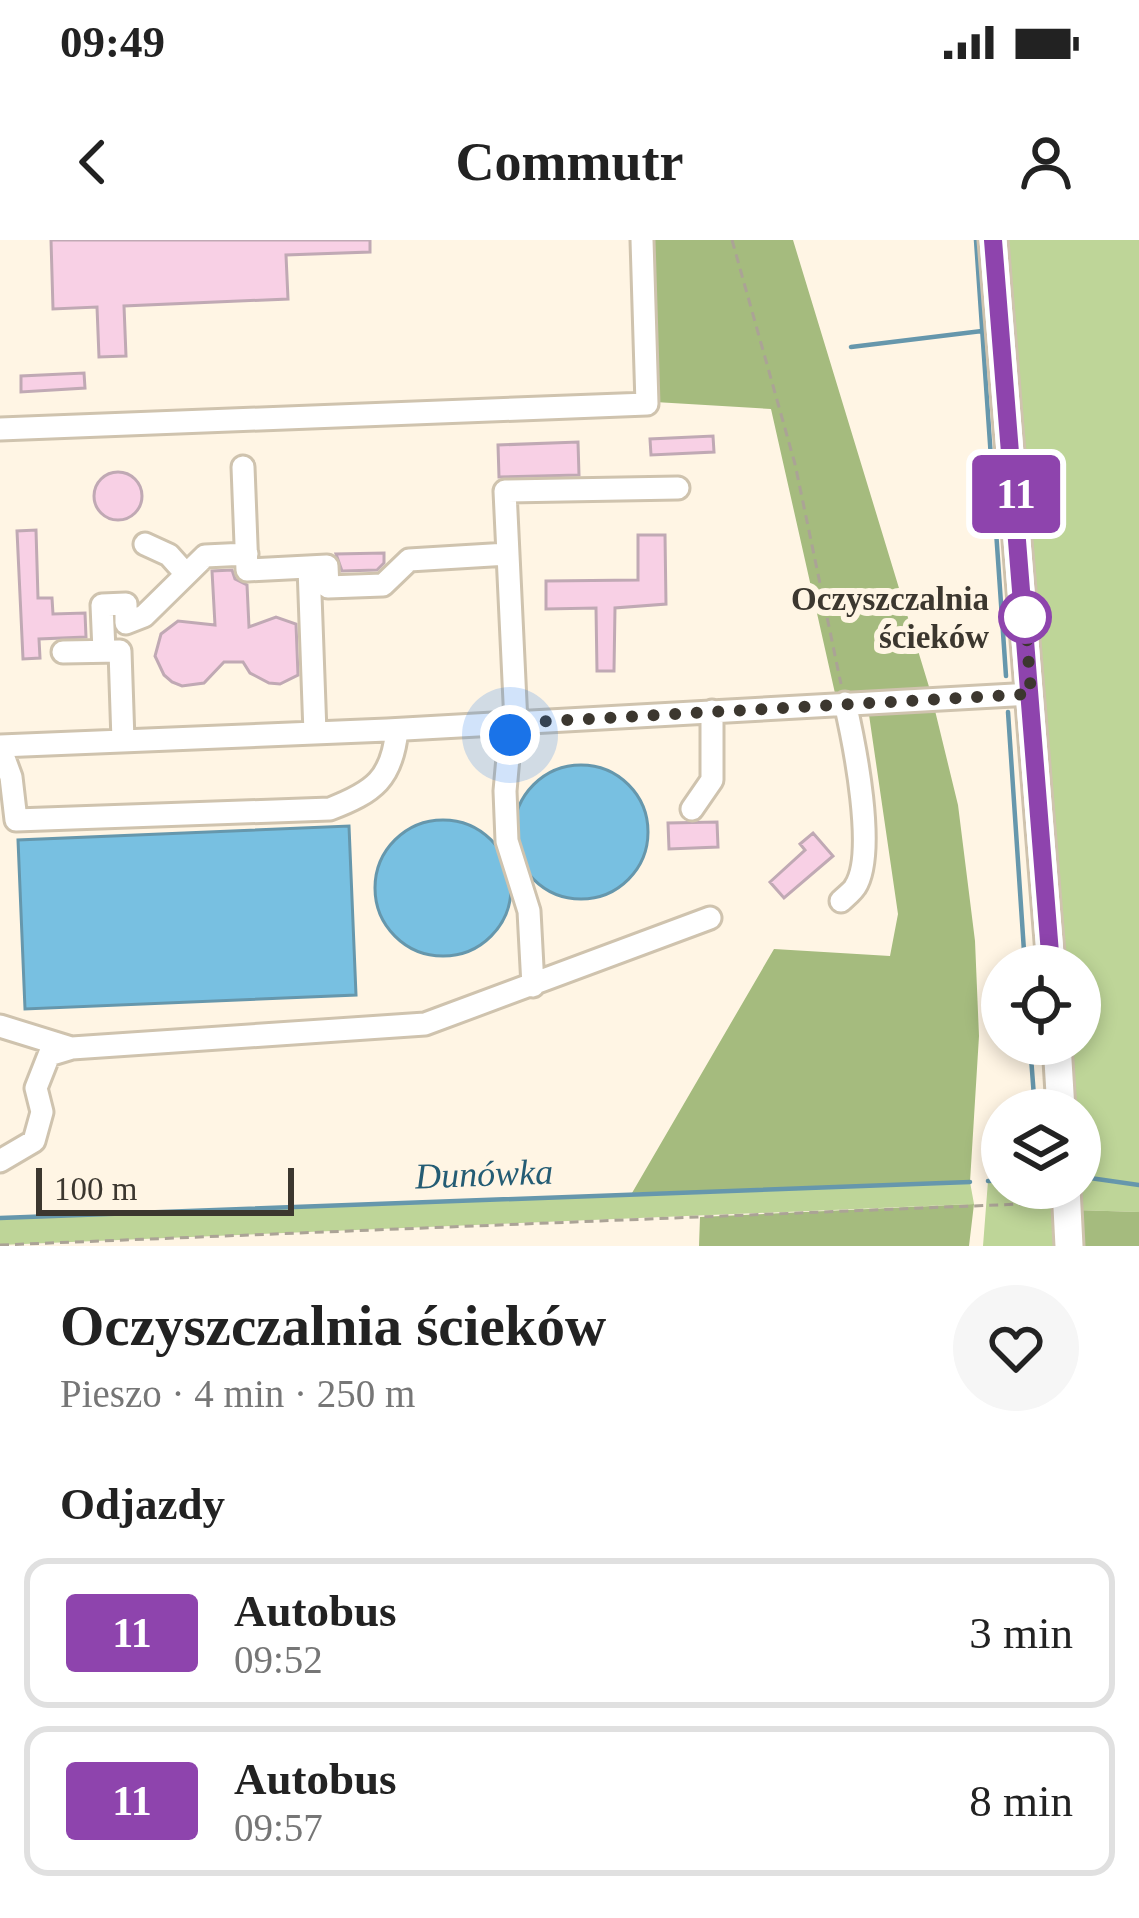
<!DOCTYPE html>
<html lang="pl">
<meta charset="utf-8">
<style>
:root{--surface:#fff;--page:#f6f6f6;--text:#222;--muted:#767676;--line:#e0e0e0}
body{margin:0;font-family:Georgia,serif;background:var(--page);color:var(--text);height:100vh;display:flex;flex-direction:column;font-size:45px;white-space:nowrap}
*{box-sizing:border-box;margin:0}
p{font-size:39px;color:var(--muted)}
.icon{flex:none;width:66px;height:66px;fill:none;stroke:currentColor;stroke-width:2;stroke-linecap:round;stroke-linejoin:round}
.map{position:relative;height:1006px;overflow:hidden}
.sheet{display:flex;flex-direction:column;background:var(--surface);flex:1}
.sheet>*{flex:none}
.badge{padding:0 24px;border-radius:9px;font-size:42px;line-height:78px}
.controls{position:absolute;left:981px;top:705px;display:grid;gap:24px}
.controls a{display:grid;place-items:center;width:120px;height:120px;border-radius:50%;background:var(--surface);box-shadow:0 6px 18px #0003;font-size:60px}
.scale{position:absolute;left:36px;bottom:30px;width:258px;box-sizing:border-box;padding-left:12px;border:6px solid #3c372f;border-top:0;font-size:33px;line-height:42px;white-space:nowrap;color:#3c372f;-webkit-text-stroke:9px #fff5e4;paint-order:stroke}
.you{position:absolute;width:60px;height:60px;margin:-30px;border:9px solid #fff;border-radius:50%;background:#1a73e8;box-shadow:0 0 0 18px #1a73e833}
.map>.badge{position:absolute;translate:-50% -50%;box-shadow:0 0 0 6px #fff}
h2{padding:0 60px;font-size:45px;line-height:108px}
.round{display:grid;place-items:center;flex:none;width:126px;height:126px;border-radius:63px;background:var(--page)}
.headline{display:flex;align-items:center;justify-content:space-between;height:204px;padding:0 60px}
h1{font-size:57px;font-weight:700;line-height:90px}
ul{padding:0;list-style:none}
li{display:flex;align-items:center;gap:36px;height:150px;margin:0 24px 18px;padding:0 36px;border:6px solid var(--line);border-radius:24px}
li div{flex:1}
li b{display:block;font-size:45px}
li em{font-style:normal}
li .badge{min-width:132px;font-weight:700;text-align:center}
.status{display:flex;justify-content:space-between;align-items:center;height:84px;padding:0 60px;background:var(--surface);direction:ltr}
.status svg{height:33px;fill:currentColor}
header{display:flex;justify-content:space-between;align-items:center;height:156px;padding:0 60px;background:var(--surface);font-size:54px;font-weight:700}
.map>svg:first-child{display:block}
.green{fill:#bed598}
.forest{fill:#a5bb7e}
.water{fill:#78c0e1;stroke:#6697ac;stroke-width:3}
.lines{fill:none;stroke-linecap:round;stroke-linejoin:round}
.stream{stroke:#6697ac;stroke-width:4.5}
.building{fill:#f8d0e5;stroke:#c0a9b4;stroke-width:3}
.minor-casing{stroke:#cfc3ae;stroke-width:27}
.major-casing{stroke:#cfc3ae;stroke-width:33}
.path{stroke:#aba396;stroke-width:3;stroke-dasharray:9 6;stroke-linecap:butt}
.minor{stroke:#fff;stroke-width:21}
.major{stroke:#fff;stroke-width:27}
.line-casing{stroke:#fff;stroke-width:27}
.line{stroke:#8e44ad;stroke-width:18}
.walk{stroke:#3c372f;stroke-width:12;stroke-dasharray:0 21.6}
.stop-dot{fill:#fff;stroke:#8e44ad;stroke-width:6}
.labels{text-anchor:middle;stroke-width:12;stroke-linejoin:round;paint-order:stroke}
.stop-label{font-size:33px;font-weight:bold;fill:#3c372f;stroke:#fff5e4;text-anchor:end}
.water-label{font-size:36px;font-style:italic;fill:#245c74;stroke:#fff5e4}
</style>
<div class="status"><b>09:49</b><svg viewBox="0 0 49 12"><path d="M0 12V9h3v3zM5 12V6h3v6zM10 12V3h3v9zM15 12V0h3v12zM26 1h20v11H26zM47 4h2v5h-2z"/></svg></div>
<header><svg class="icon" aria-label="back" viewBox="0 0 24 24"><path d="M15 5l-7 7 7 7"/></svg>Commutr<svg class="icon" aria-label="person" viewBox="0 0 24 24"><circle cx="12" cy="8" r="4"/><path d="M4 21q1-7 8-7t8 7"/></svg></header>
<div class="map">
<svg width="1139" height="1006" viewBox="0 0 1139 1006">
<rect width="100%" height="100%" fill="#fff5e4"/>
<path class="green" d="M1002,0H1139V972L1076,970L1075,948H1080V870H1070L1065,804H1080V726H1060Z
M1002,940V948H1056L1060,1006H983L988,941Z
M970,942L974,964L0,1005V978Z"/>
<path class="forest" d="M649,0H793L930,450L958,565L975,701L979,796L970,942L632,953L774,709L890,716L898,674L868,468L839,471L771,169L655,162Z
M974,964L969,1006H699L700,977Z
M1076,970L1139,972V1006H1077Z"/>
<path class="water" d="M514 592a67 67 0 1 1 134 0a67 67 0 1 1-134 0Z
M375 648a68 68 0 1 1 136 0a68 68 0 1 1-136 0Z
M349,586L356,755L25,769L18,600Z"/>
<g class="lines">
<path class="stream" d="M976,0L1006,436
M851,107L982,91
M1008,472L1025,726
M1030,804L1035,870
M1083,937L1139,945
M988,941L1002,940
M0,978L970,942"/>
</g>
<path class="building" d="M51,0H370V12L286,15L288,59L124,66L126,116L99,117L97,67L53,69Z
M84,133L85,148L21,152V136Z
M713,196L714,212L651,215L650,199Z
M578,202L579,235L499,237L498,205Z
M94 256a24 24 0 1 1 48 0a24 24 0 1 1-48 0Z
M36,290L38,358H52L53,374L85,373L86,397L39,399L40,418L23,419L17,291Z
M638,295H665L666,364L615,368L614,431H597L596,368L546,369V341L638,340Z
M384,313V323L377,330L342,331L336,314Z
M232,330L235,339L247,345L249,387L276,377L296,384L298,435L280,444L269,443L250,433L243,422H224L204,443L182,446L172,442L164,435L155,416L161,394L178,381L215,385L212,331Z
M717,582L718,607L669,609L668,583Z
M813,593L833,616L784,658L770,642L805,610L800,604Z"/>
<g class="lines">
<defs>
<path id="minor" d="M0,189L647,164L642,0
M243,227L247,330L327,326L328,347L383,345L409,320L508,314
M145,304L169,315L186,334
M309,327L315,493
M104,411L102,365L126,364V383L144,376L205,316L247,314
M63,412L120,411L123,501
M0,506L387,490L1031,454
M0,507L11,537L16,580L330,569C374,552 392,539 397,490
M692,569L712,540V471
M841,661C843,659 854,650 855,647C877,614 854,502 845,463
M533,746L529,671L507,601L505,551L510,495L516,483L505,251L678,248
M0,786L71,808
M0,921L34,901L42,872L36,848L49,815L72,808L425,784L710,678"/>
<path id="major" d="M993,0L1051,726
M1057,804L1061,870
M1066,948L1069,1006"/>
</defs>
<use href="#minor" class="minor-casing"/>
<use href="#major" class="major-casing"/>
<path class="path" d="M732,0L795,224L841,444
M0,1005L1047,963"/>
<use href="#minor" class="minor"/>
<use href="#major" class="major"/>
</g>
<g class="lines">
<defs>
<path id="line" d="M993,0L1051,726"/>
</defs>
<use href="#line" class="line-casing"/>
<use href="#line" class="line"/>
<path class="walk" d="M510,495L516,483L1031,454L1024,361L1025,377"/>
</g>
<circle class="stop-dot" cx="1025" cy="377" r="24"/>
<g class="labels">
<g class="stop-label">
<text x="989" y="370">Oczyszczalnia<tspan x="989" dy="38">ścieków</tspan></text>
</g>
<g class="water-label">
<text transform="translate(484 933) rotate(-2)" y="13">Dunówka</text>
</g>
</g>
</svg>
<div class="controls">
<a><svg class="icon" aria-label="locate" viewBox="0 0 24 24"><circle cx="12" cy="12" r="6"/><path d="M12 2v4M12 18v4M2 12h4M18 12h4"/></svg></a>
<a><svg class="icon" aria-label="layers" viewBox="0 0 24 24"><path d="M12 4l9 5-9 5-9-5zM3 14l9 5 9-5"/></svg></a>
</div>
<div class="scale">100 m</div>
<div class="you" style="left:510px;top:495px"></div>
<b class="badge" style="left:1016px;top:254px;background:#8e44ad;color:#fff">11</b>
</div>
<section class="sheet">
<div class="headline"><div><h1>Oczyszczalnia ścieków</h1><p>Pieszo · 4 min · 250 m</p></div><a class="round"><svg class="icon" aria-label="heart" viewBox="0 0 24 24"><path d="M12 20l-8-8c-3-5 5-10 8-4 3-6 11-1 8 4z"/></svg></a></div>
<h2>Odjazdy</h2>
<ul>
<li><span class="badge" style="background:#8e44ad;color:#fff">11</span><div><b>Autobus</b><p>09:52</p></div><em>3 min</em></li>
<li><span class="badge" style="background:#8e44ad;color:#fff">11</span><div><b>Autobus</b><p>09:57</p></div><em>8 min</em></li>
</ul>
</section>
